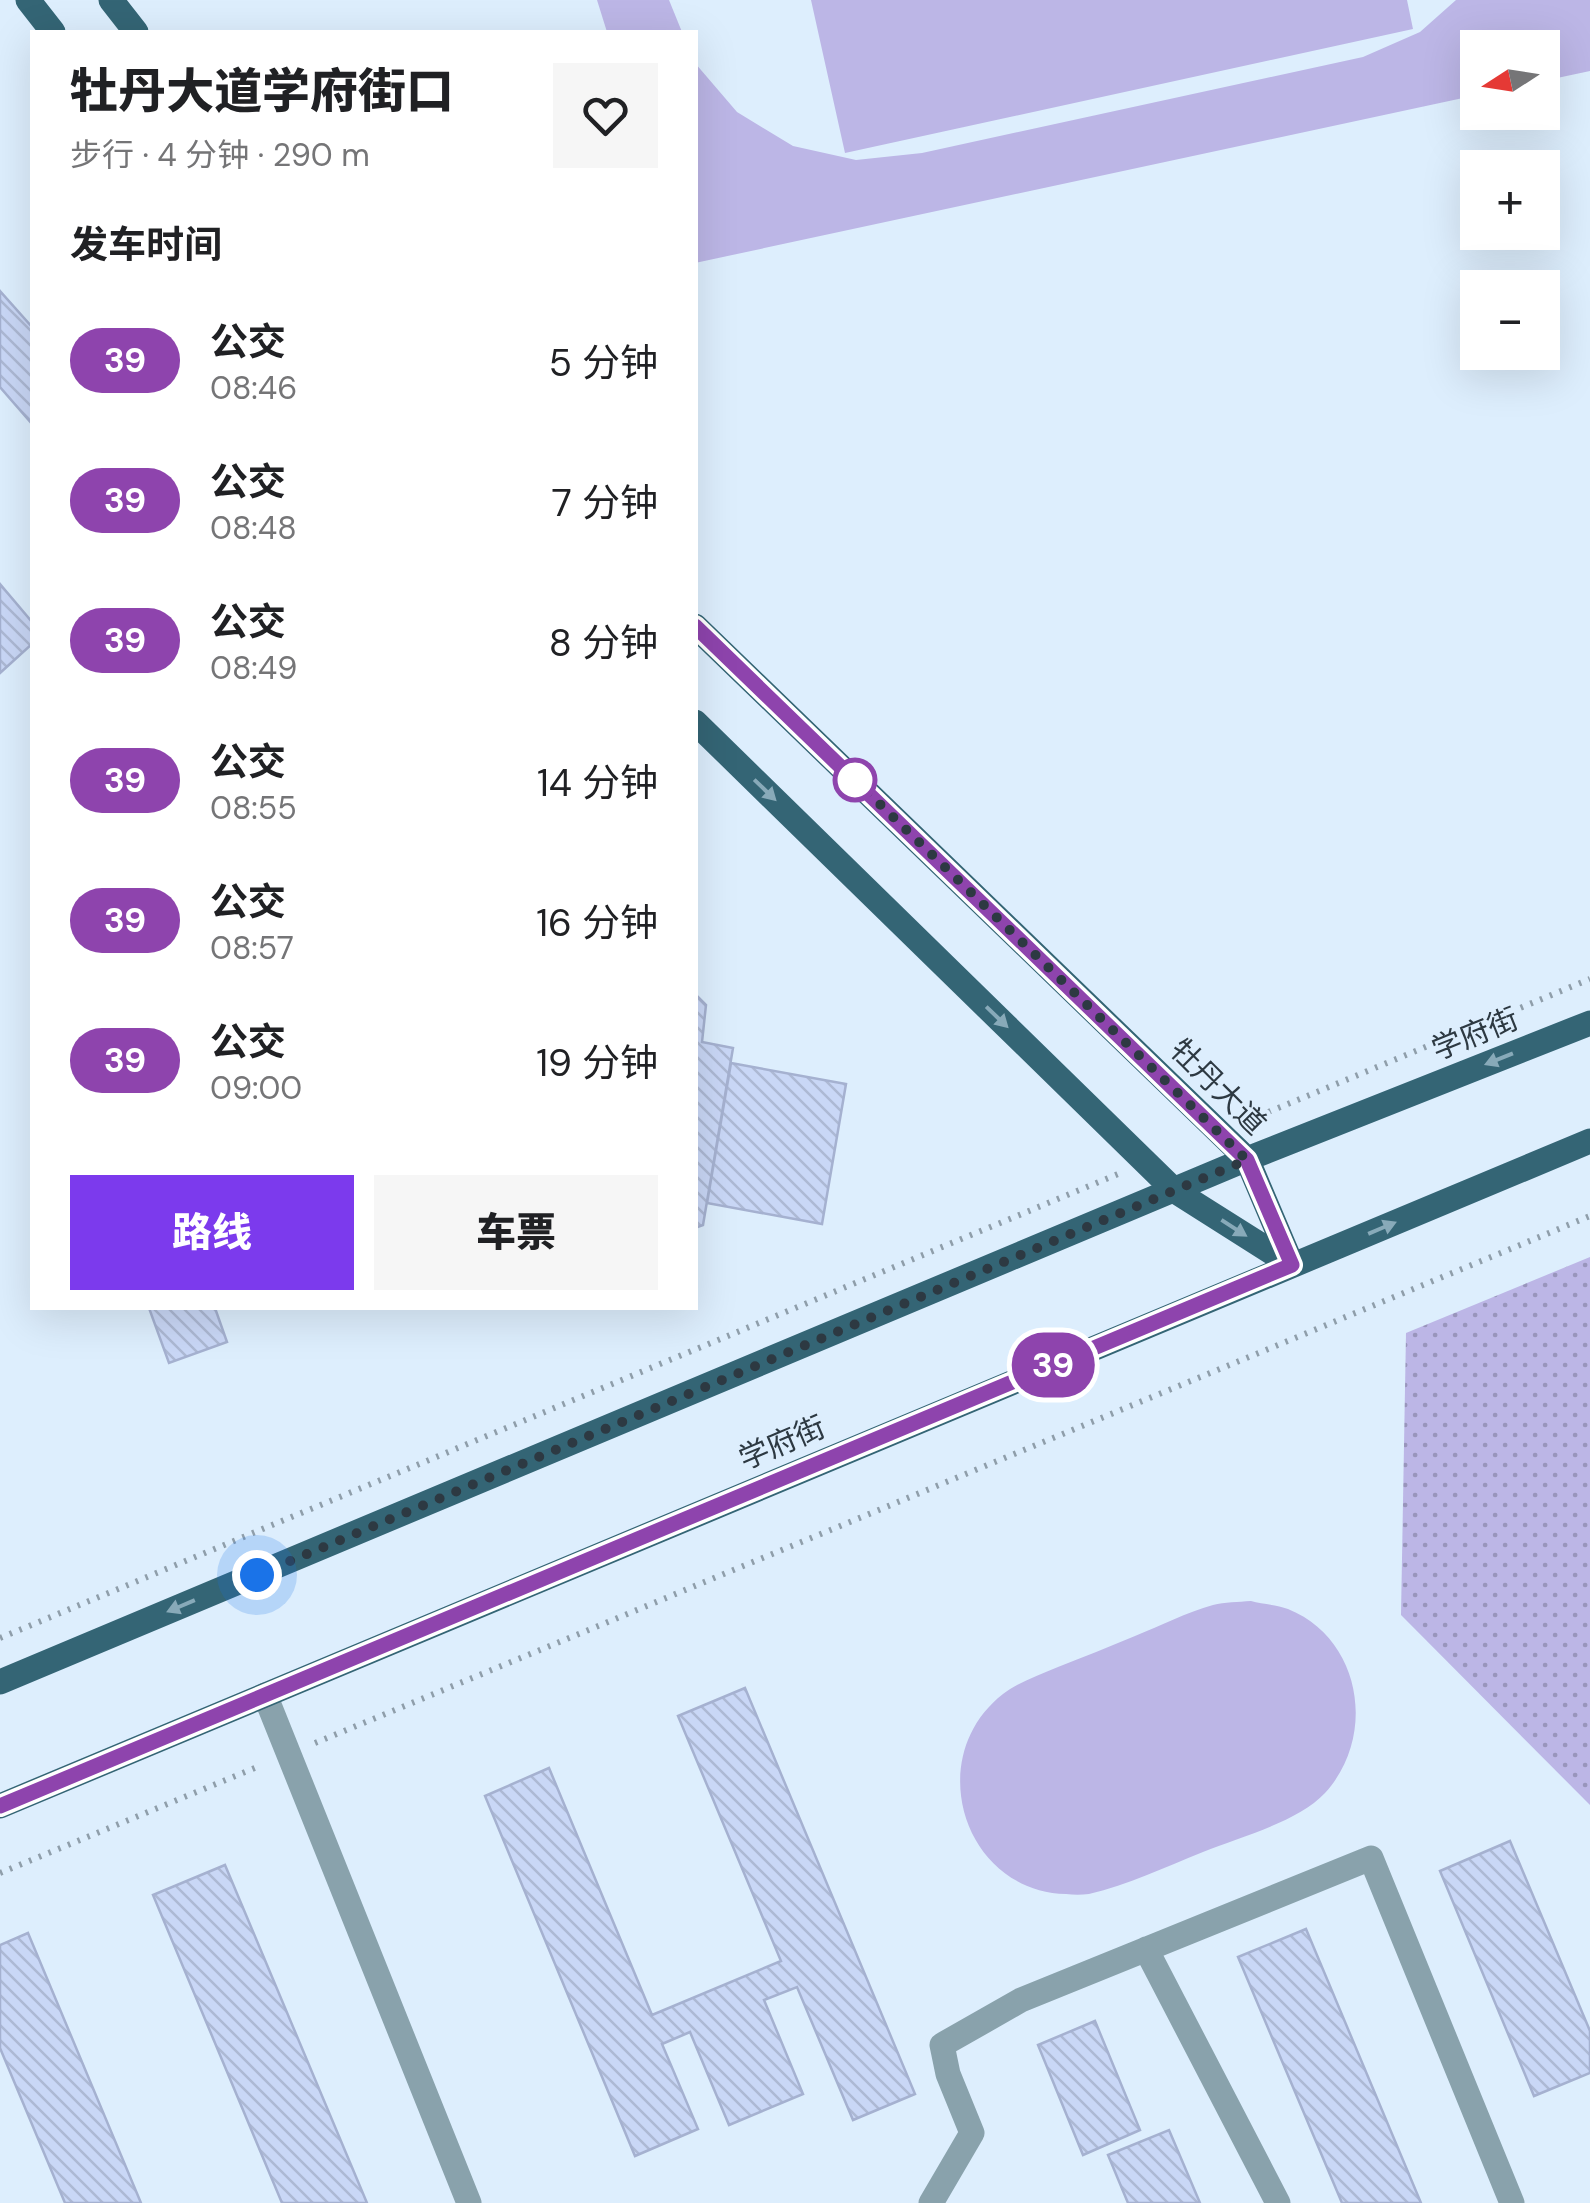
<!DOCTYPE html>
<html lang="zh">
<meta charset="utf-8">
<style>
:root{--surface:#fff;--page:#f6f6f6;--text:#202124;--muted:#757577;--accent:#7c3aed}
body{margin:0;font-family:"DM Sans","Noto Sans SC",sans-serif;background:var(--page);color:var(--text);height:100vh;display:flex;flex-direction:column;font-size:38px;white-space:nowrap}
*{box-sizing:border-box;margin:0}
p{font-size:32px;color:var(--muted)}
.icon{flex:none;width:55px;height:55px;fill:none;stroke:currentColor;stroke-width:2;stroke-linecap:round;stroke-linejoin:round}
.map{position:relative;flex:1;overflow:hidden}
.drawer{position:absolute;left:30px;top:30px;width:668px;height:1280px;display:flex;flex-direction:column;background:var(--surface);border-radius:0px;box-shadow:0 10px 40px #0002}
.drawer>*{flex:none}
.badge{padding:0 20px;border-radius:32px;font-size:35px;line-height:65px}
.needle{width:65px;rotate:258deg}
.buttons{position:absolute;left:1460px;top:30px;display:grid;gap:20px}
.buttons a{display:grid;place-items:center;width:100px;height:100px;border-radius:0px;background:var(--surface);box-shadow:0 10px 40px #0002;font-size:50px}
.you{position:absolute;width:50px;height:50px;margin:-25px;border:8px solid #fff;border-radius:50%;background:#1a73e8;box-shadow:0 0 0 15px #1a73e833}
.map>.badge{position:absolute;translate:-50% -50%;box-shadow:0 0 0 5px #fff}
h2{padding:0 40px;font-size:38px;line-height:90px}
.round{display:grid;place-items:center;flex:none;width:105px;height:105px;border-radius:0px;background:var(--page)}
.head{display:flex;align-items:center;justify-content:space-between;height:170px;padding:0 40px}
h1{font-size:48px;font-weight:800;line-height:75px}
.cta{display:flex;gap:20px;margin-top:auto;padding:20px 40px}
.cta a{flex:1;height:115px;border-radius:0px;background:var(--accent);color:#fff;font-size:40px;font-weight:800;line-height:115px;text-align:center}
.cta a+a{background:var(--page);color:var(--text)}
ul{padding:0;list-style:none}
li{display:flex;align-items:center;gap:30px;height:140px;padding:0 40px}
li div{flex:1}
li b{display:block;font-size:38px}
li em{font-style:normal}
li .badge{min-width:110px;font-weight:700;text-align:center}
.map>svg:first-child{display:block}
.grass{fill:url(#grass-dots)}
.pitch{fill:#bcb6e6}
.building{fill:url(#building-back-hatch);stroke:#a5b1d0;stroke-width:2.5}
.lines{fill:none;stroke-linecap:round;stroke-linejoin:round}
.path{stroke:#8f9eaa;stroke-width:6;stroke-dasharray:2.5 8;stroke-linecap:butt}
.minor{stroke:#89a2ac;stroke-width:25}
.major{stroke:#346575;stroke-width:25}
.oneway{fill:#88aab9}
.line-casing{stroke:#fff;stroke-width:22}
.line{stroke:#8e44ad;stroke-width:15}
.walk{stroke:#2d3942;stroke-width:10;stroke-dasharray:0 18}
.stop-dot{fill:#fff;stroke:#8e44ad;stroke-width:5}
.labels{text-anchor:middle;stroke-width:8;stroke-linejoin:round;paint-order:stroke}
.street-label{font-size:30px;fill:#2d3942;stroke:#ddeefd}
</style>
<div class="map">
<svg width="1590" height="2203" viewBox="0 0 1590 2203">
<defs>
<pattern id="grass-dots" width="8" height="8" patternUnits="userSpaceOnUse" patternTransform="scale(2.5)"><rect width="8" height="8" fill="#bcb6e6"/><path d="M2 2h.1M6 6h.1" fill="none" stroke="#9995bc" stroke-width="1.8" stroke-linecap="round"/></pattern>
<pattern id="building-back-hatch" width="6" height="6" patternUnits="userSpaceOnUse" patternTransform="scale(2.5)"><rect width="6" height="6" fill="#c9d7f6"/><path d="M-1 5l2 2M0 0l6 6M5-1l2 2" fill="none" stroke="#adb9d4"/></pattern>
</defs>
<rect width="100%" height="100%" fill="#ddeefd"/>
<path class="grass" d="M1590,1257V1805L1401,1615L1406,1333Z"/>
<path class="pitch" d="M597,0H669L682,32H607Z
M811,0H1407L1413,29L845,153Z
M1456,0H1590V71L1543,81L1542,48H1478L1477,95L695,263V63L737,112L793,146L856,160L922,153L1363,57L1420,32Z
M1251,1601C1262,1604 1277,1605 1288,1609C1362,1639 1377,1736 1325,1793C1298,1822 1240,1837 1203,1852C1165,1867 1128,1885 1089,1894C1081,1895 1074,1895 1066,1894C963,1891 922,1757 1003,1694C1018,1682 1040,1675 1058,1667C1083,1657 1109,1647 1135,1636C1160,1626 1187,1612 1213,1605C1225,1602 1238,1602 1251,1601Z"/>
<path class="building" d="M0,291L32,327V424L0,387Z
M0,584L32,622V644L0,673Z
M695,994L706,1005L702,1042L733,1048L703,1225L695,1228Z
M731,1063L846,1084L822,1224L707,1203Z
M149,1308H215L227,1342L169,1363Z
M745,1688L915,2094L853,2120L797,1987L764,2000L803,2094L729,2125L690,2032L662,2044L698,2129L635,2156L485,1796L549,1768L652,2015L781,1961L678,1716Z
M1510,1841L1590,2031V2073L1534,2096L1440,1871Z
M225,1865L367,2203H282L153,1895Z
M1306,1929L1421,2203H1342L1238,1957Z
M28,1933L141,2203H65L0,2048V1945Z
M1095,2021L1140,2130L1083,2155L1038,2045Z
M1169,2130L1200,2203H1128L1108,2155Z"/>
<g class="lines">
<path class="path" d="M1249,1120L1590,979
M0,1638L1118,1174
M315,1743L1590,1216
M0,1873L262,1765"/>
<path class="minor" d="M265,1695L469,2203
M1146,1949L1278,2203
M931,2203L972,2133L948,2074L942,2045L1021,2000L1371,1858L1512,2203"/>
<path class="major" d="M28,0L53,32
M111,0L136,32
M695,626L1247,1159L1292,1265
M695,722L1175,1191L1292,1265
M0,1682L1247,1159L1590,1023
M0,1806L1590,1141"/>
</g>
<defs><path id="oneway-solid" d="M-6-.8H1V-3.2L6.5 0L1 3.2V.8H-6Z" transform="scale(2.5)"/></defs>
<g class="oneway">
<use href="#oneway-solid" transform="translate(765 790) rotate(44)"/>
<use href="#oneway-solid" transform="translate(997 1017) rotate(44)"/>
<use href="#oneway-solid" transform="translate(1499 1059) rotate(158)"/>
<use href="#oneway-solid" transform="translate(1234 1228) rotate(33)"/>
<use href="#oneway-solid" transform="translate(1382 1228) rotate(-23)"/>
<use href="#oneway-solid" transform="translate(181 1606) rotate(157)"/>
</g>
<g class="lines">
<defs>
<path id="line" d="M0,1806L1292,1265L1247,1160L695,626"/>
</defs>
<use href="#line" class="line-casing"/>
<use href="#line" class="line"/>
<path class="walk" d="M257,1575L1247,1160L855,780"/>
</g>
<circle class="stop-dot" cx="855" cy="780" r="20"/>
<g class="labels">
<g class="street-label">
<text transform="translate(1475 1034) rotate(-22)" y="10">学府街</text>
<text transform="translate(1218 1087) rotate(45)" y="10">牡丹大道</text>
<text transform="translate(782 1443) rotate(-23)" y="10">学府街</text>
</g>
</g>
</svg>
<div class="buttons">
<a><svg class="needle" viewBox="-14 -14 28 28"><path d="M0-13l5 13h-10z" fill="#e53935"/><path d="M0 13l5-13h-10z" fill="#757577"/></svg></a>
<a>+</a>
<a>−</a>
</div>
<div class="you" style="left:257px;top:1575px"></div>
<b class="badge" style="left:1053px;top:1365px;background:#8e44ad;color:#fff">39</b>
<section class="drawer">
<div class="head"><div><h1>牡丹大道学府街口</h1><p>步行 · 4 分钟 · 290 m</p></div><a class="round"><svg class="icon" aria-label="heart" viewBox="0 0 24 24"><path d="M12 20l-8-8c-3-5 5-10 8-4 3-6 11-1 8 4z"/></svg></a></div>
<h2>发车时间</h2>
<ul>
<li><span class="badge" style="background:#8e44ad;color:#fff">39</span><div><b>公交</b><p>08:46</p></div><em>5 分钟</em></li>
<li><span class="badge" style="background:#8e44ad;color:#fff">39</span><div><b>公交</b><p>08:48</p></div><em>7 分钟</em></li>
<li><span class="badge" style="background:#8e44ad;color:#fff">39</span><div><b>公交</b><p>08:49</p></div><em>8 分钟</em></li>
<li><span class="badge" style="background:#8e44ad;color:#fff">39</span><div><b>公交</b><p>08:55</p></div><em>14 分钟</em></li>
<li><span class="badge" style="background:#8e44ad;color:#fff">39</span><div><b>公交</b><p>08:57</p></div><em>16 分钟</em></li>
<li><span class="badge" style="background:#8e44ad;color:#fff">39</span><div><b>公交</b><p>09:00</p></div><em>19 分钟</em></li>
</ul>
<div class="cta"><a>路线</a><a>车票</a></div>
</section>
</div>
